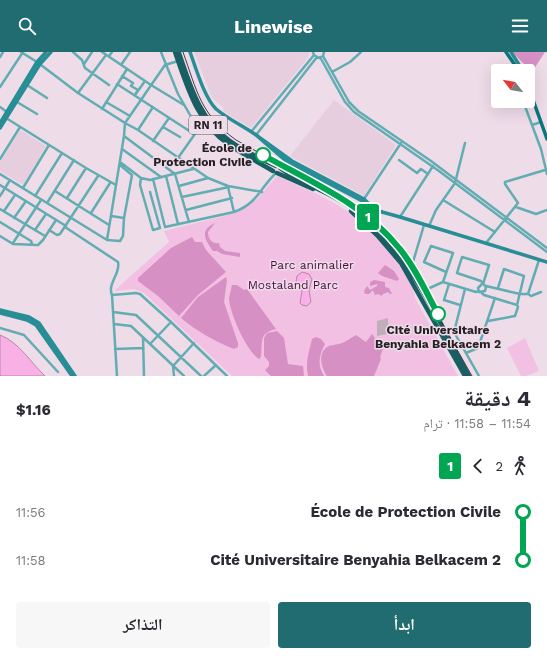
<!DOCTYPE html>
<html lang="ar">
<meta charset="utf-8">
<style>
:root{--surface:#fff;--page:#f7f7f7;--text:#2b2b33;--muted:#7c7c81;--accent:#206c70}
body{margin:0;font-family:"Work Sans","Noto Naskh Arabic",sans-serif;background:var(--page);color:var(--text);direction:rtl;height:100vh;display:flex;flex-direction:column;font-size:15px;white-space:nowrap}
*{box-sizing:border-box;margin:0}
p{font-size:13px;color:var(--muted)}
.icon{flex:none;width:22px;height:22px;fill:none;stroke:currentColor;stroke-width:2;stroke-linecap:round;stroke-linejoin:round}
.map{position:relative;height:324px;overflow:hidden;direction:ltr}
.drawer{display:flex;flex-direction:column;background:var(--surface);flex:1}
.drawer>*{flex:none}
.badge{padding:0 8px;border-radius:3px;font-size:14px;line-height:26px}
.needle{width:26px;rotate:301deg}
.buttons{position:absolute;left:491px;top:12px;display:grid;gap:8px}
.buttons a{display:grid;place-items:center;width:44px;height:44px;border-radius:4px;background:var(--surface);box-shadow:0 4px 16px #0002;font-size:20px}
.map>.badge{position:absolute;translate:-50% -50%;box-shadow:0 0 0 2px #fff}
.legs{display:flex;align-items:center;gap:6px;height:44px;padding:0 16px;font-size:13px}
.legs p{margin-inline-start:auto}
.summary{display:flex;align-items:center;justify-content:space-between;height:68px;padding:0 16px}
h1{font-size:22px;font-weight:700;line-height:30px}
.cta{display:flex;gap:8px;margin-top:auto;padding:8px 16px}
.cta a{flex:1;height:46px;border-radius:4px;background:var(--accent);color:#fff;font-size:16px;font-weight:700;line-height:46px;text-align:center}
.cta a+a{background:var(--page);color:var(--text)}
ul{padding:0 16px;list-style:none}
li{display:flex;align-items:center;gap:14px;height:48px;font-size:15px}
li i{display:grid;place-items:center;width:6px;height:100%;margin:0 5px;background:currentColor}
li i::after{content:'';width:10px;height:10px;margin:-5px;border:3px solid;border-radius:50%;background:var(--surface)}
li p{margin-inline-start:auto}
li:first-child i{background:linear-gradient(#0000 50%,currentColor 0)}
li:last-child i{background:linear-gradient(currentColor 50%,#0000 0)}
header{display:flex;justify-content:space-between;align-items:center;height:52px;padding:0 16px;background:var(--accent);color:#fff;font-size:18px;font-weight:700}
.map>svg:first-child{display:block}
.built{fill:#e7cedf}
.green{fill:#f2c0e3}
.forest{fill:#d790c4}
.water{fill:#f9b1e5;stroke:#ba85ab}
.building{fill:#c0afbb}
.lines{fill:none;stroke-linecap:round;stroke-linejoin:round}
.street{stroke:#62adb2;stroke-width:2.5}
.secondary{stroke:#268e94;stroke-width:3.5}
.primary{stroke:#09767b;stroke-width:3.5}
.highway{stroke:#185e62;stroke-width:4.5}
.tram{stroke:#453c42;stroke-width:1}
.line-1-casing{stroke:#fff;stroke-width:9}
.line-1{stroke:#00a651;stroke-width:6}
.stop-1-dot{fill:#fff;stroke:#00a651;stroke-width:2}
.labels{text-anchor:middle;stroke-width:3;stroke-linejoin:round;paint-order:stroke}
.shield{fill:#eedce9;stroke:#62585f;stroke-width:1}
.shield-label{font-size:11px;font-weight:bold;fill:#261f24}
.stop-label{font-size:12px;font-weight:bold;fill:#261f24;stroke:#eedce9;text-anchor:end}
.park-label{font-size:12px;fill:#4b0d3f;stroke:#eedce9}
</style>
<header><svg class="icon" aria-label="menu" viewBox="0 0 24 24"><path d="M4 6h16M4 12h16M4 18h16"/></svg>Linewise<svg class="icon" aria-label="search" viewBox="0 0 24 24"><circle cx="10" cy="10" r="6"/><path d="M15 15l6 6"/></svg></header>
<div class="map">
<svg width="547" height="324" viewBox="0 0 547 324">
<rect width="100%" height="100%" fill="#eedce9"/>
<path class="built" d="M194,0H310L307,7L251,76L224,60L223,55L212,46Z
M334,48L396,93L364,144L290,104Z
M20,78L46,94L23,133L0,119V110Z"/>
<path class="green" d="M277,124C298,134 322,143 342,156C368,171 413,216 415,246L458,324H232L144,241L134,237L116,239L115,238L169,190L164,179L236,161L256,148Z
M525,286L539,319L526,324H521L507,296Z"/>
<path class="forest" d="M512,0H545L532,20Z
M215,171L208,180C208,187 212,192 219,191L220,195L225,199L240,201V205L222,202L217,199H213C205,188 199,178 215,171Z
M192,185L195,190H202L206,198L226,220L198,243L179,264L158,244L138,229V226L171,196Z
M385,213L394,219L399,227L397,229L382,224L378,221Z
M226,225L227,228L224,250L238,291V295L234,297C214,289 198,280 181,266L198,245Z
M374,228L385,230V235L389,236L392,242H390L388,240L383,242L382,244L378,242L375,243L373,238L369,242H365L364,239L367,234L370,238L377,234V232L370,234V230Z
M232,233H237L244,238L247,237L276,277C258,281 263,290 261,305L259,307C247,300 229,260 229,246C230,242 231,237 232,233Z
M277,279L284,286L288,312L303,314L304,324H271L265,318L269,314V310L264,304V286L267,281Z
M372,282L383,297L380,305L381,307L374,324H327C322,317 317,302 327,295C330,293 335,293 339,292C346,290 350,286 356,283L366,290Z
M316,285L321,287L325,292C319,303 317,313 324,324H308C305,311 309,300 312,287Z"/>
<path class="water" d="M302,220L309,222L312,227L309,238L311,250L307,254L302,253L300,251L302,239L296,230L297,224Z
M0,283C19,290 31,311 45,324H0Z"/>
<path class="building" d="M388,266V282L377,284V269Z"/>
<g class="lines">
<path class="street" d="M21,0L37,10L78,41L125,71L138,78L208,126L228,134L262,140
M73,0L82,8L85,16L109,33
M102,0L151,33L184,53
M161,0L178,42L197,75V79L178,106
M313,0L314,3L319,6L323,4L324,0
M109,4L112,0
M323,4L349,50L358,59L431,109L547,196
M0,5L3,0
M320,5L345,50L354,60L439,119L547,200
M84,12L92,0
M121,13L130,0
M332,20L350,10L361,0
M122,24L133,31L131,34L138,38L135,43L145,29
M117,32L194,82
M27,33L47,46
M0,35L23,0
M78,41L106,3
M523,49L541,97L547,122
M17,50L37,62
M106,50L130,64
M0,55L7,60
M102,57L127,17
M6,66L86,116L116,133
M532,73L541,70
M163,75L180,85
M138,78L153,55
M251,80L314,3
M256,83L317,5
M124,84L175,122L189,170
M153,89L169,66
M122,97L161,125
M0,107L20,75
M399,108L417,121L421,117L428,122
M120,110L141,126L150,128L193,117
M0,122L107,188L124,84L125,71L165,13L178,9
M166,124L178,172
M141,126L140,133L153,178L160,176L150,140
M153,127L165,175L234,160C258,151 260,136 276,121
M0,133L66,174
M179,134L208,126
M228,135L234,160
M23,136L49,93
M55,139L109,173
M0,144L10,128
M35,144L62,101
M182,145L229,135
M67,146L86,116
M364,147L401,91
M443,148L495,180
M47,151L74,108
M516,155L536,162L547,158
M0,157L45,184
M186,158L232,146
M4,159L15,143
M91,161L110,131
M111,164L124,166L132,123L120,113
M400,165L433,114
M14,166L26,149
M0,170L31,189L32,192
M429,174L436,158L455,131L465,91
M65,175L118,210C121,221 107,232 112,243
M35,178L46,162
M49,178L57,183L60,182L98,124
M0,184L13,192L38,193L43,188L56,168
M107,188L120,189L123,184L124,166
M13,191L41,148
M486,191L518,151L505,132V130L545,118
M413,210L424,173
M443,230L453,201L431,194L424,210L446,220
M449,232L444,248L460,253
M482,232L478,236L479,240L485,239L486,235L481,229L457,221L462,205L489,213L483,232
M486,234L520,242H528L539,208
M465,237L454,280L479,324
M423,239L443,230L476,240L479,239
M482,241L484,243L517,253L524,224L504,217L498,236
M528,242L531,244L541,240
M113,260L136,263L201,324
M488,269L515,264L518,255L517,253
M114,272L131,274L184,324
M0,276L24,283L58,320
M143,285L144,324
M459,291L478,295
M150,292L171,270
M115,297L143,296
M466,301L478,296L495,246
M117,324L112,243L136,241L140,242L171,270L227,324
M174,324L173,314L194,291
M204,324L216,313"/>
<path class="secondary" d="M190,0C196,16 204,45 216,57C228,67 243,74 256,83
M511,0L523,19
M0,71L37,10L46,0
M0,76L40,12L51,0
M256,83L292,109L364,147L370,153L286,109Z
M371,154L382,160L400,165L547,210
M0,258L29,265L39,271L75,324
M0,261L27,268L36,273L72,324"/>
<path class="primary" d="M506,0L519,19
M528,34L547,87"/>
<path class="highway" d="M175,0C187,34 197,71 228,92C242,102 258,110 273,119
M179,1C190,33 200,69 230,89C244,99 261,107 276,114
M280,116C305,134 336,142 359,161C411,203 437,267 469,324
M277,121L313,137
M351,159L377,183L401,211L465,324
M364,165L372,154"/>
<path class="tram" d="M183,0C197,39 200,62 236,88L353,153L384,180L406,208L472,324"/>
</g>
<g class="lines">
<defs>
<path id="line-1" d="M263,103C311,130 364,152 399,196C415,215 426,240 438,262"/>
</defs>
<use href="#line-1" class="line-1-casing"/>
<use href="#line-1" class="line-1"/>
</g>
<g class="stop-1-dot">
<circle cx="263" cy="103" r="7"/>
<circle cx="438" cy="262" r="7"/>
</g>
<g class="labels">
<rect class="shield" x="189" y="64" width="38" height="18" rx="3"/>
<g class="shield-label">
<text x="208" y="77">RN 11</text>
</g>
<g class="stop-label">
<text x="252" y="100">École de<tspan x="252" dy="14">Protection Civile</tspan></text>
<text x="438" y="282" text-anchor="middle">Cité Universitaire<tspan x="438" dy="14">Benyahia Belkacem 2</tspan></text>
</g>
<g class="park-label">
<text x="312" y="217">Parc animalier</text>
<text x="293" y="237">Mostaland Parc</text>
</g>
</g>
</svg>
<div class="buttons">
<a><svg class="needle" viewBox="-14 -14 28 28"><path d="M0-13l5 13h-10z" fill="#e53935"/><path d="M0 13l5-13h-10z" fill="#7c7c81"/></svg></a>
</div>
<b class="badge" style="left:368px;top:165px;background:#00a651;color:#fff">1</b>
</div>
<section class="drawer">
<div class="summary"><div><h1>4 دقيقة</h1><p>11:54 – 11:58 · ترام</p></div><b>$1.16</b></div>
<div class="legs"><svg class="icon" aria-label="walk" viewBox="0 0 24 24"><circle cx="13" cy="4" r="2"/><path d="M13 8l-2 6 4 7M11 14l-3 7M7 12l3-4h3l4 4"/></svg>2<svg class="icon" aria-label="back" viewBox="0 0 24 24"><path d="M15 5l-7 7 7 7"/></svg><b class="badge" style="background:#00a651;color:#fff">1</b></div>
<ul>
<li><i style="color:#00a651"></i><b>École de Protection Civile</b><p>11:56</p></li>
<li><i style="color:#00a651"></i><b>Cité Universitaire Benyahia Belkacem 2</b><p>11:58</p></li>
</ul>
<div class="cta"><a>ابدأ</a><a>التذاكر</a></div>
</section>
